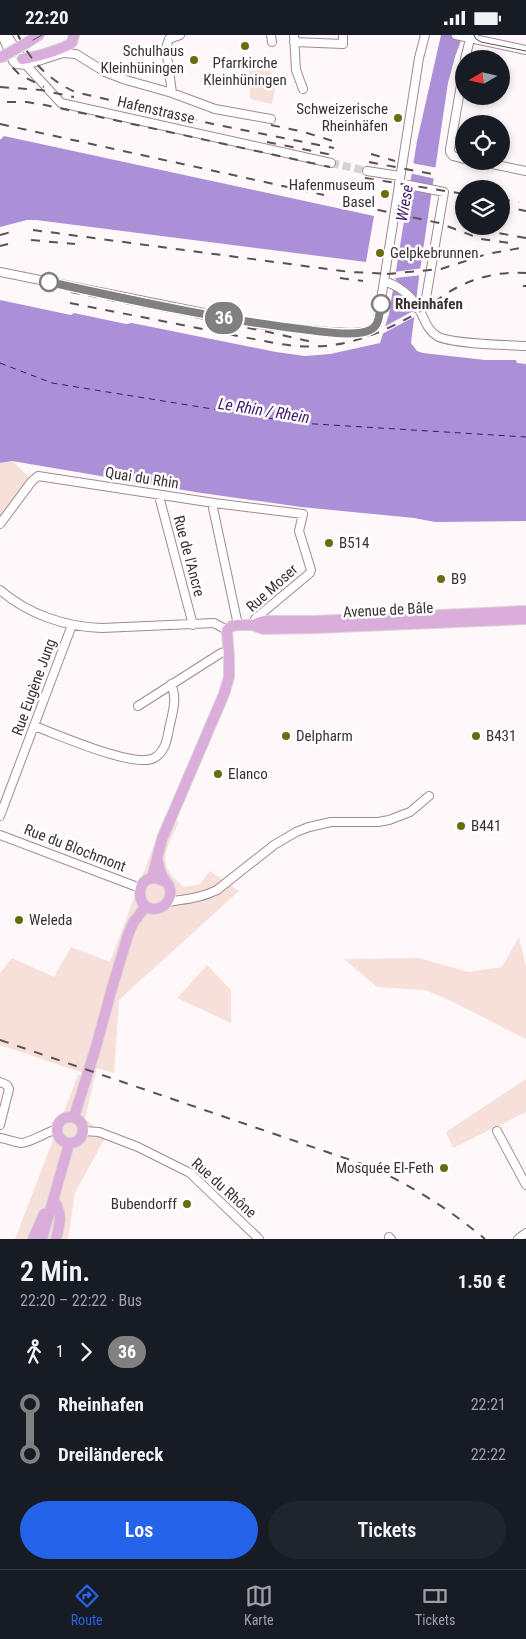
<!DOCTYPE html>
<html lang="de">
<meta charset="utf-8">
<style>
:root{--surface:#171b24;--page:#20242c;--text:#f1f3f6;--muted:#9ea1a6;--line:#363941;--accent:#2563eb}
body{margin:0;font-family:"Roboto Condensed",sans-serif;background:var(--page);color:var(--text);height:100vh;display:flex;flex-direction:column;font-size:19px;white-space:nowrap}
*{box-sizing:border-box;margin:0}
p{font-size:16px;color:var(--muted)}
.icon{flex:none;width:28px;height:28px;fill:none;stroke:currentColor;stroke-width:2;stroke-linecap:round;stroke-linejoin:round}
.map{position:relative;height:1204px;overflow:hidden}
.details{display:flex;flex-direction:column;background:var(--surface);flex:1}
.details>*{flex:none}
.badge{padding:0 10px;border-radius:16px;font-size:18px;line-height:32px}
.needle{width:32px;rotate:261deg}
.fabs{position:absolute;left:455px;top:15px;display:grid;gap:10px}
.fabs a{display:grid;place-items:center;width:55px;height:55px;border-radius:50%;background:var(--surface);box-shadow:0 2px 8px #0003;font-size:25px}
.map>.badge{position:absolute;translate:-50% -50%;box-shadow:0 0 0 2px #fff}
.legs{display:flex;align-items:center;gap:8px;height:55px;padding:0 20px;font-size:16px}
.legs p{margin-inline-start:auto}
.summary{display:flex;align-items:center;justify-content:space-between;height:85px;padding:0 20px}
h1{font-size:28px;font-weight:600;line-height:38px}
.action{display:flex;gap:10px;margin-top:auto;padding:10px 20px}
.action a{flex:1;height:58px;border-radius:30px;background:var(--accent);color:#fff;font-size:20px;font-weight:600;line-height:58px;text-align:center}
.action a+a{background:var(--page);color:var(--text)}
ul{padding:0 20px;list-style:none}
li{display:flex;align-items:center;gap:18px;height:50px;font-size:19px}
li i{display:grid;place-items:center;width:8px;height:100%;margin:0 6px;background:currentColor}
li i::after{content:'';width:12px;height:12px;margin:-6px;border:4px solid;border-radius:50%;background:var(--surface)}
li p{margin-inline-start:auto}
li:first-child i{background:linear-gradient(#0000 50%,currentColor 0)}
li:last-child i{background:linear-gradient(currentColor 50%,#0000 0)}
.status{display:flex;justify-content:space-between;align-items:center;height:35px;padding:0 25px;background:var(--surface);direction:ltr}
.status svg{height:14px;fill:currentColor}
.dock{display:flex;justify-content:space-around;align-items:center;height:70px;border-top:1px solid var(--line);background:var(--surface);font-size:14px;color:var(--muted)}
.dock a{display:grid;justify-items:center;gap:2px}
.dock .selected{color:var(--accent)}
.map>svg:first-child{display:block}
.green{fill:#f7e0d9}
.water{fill:#ac90d7}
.pier{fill:#fff8fb}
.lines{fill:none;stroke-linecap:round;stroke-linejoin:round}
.ferry{stroke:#401669;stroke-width:1;stroke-dasharray:6 5;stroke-linecap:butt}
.minor-tunnel{stroke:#d8d0d3;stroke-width:8;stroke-dasharray:8 4;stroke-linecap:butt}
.minor-casing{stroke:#a48794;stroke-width:10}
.major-casing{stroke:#d8d6d7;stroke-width:12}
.minor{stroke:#fff;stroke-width:8}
.major{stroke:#daadda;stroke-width:10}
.tram{stroke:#5b5054;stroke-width:1}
.rail{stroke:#5b5054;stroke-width:2;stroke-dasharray:9 9;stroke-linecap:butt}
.major-bridge-casing{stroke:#d8d6d7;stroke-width:12;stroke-linecap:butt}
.major-bridge{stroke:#daadda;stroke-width:10}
.line-1-casing{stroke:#fff;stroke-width:11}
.line-1{stroke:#808080;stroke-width:8}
.poi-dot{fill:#696c0d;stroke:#fff;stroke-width:2}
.stop-1-dot{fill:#fff;stroke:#808080;stroke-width:2.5}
.labels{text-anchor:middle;stroke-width:5;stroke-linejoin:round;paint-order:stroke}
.poi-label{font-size:15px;fill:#3c3035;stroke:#fff;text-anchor:start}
.street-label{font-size:15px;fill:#3c3035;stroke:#fff}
.stop-label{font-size:15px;font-weight:bold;fill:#3c3035;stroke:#fff;text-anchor:start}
.water-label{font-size:16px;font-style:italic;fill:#401669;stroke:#fff}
</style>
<div class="status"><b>22:20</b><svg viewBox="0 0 49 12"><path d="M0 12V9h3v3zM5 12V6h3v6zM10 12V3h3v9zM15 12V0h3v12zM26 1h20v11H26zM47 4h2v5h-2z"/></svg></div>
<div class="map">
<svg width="526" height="1204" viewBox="0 0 526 1204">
<rect width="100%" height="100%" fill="#fff8fb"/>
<path class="green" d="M271,34V49L276,50L272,69L250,64L249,36Z
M12,426L30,443L0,483V428Z
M165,780L179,787C165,817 155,829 184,852L200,849L210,836L239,856L119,965L114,1038L97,1033L85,1084L106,1101L75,1158L68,1204H15L78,1040L92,1041L0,1010V938L12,923L54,942L71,912L110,927Z
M519,902L526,932V1004L449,965L425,955L377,952L344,924L419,923L468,937L502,932Z
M207,930L231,955V988L177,963Z
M526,1044V1077L453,1113L446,1097Z"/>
<path class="water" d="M441,0H463L455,22L448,48L419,242L411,308L417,316L423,318L485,325H516L517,328L526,329V486L435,487L414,483L301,472L195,457L12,426L0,428V265L71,280L74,278L126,289L132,288L276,317L305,321L330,319L380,308L389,279L417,106Z
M4,101L374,181L366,227L36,185H27L0,192V105Z"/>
<path class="pier" d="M411,128L438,133L436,144L409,138Z
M423,233L422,240L395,243L396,245L415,263L419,264L418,271L415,275L416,281L380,300L382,293L415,275L410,268L398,256L391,255L394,237Z"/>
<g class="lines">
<path class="ferry" d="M0,328L52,348L299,388L526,402"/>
<path class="minor-tunnel" d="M331,128L367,136"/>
<defs>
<path id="minor" d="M2,0L13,26L16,29L26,30L63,18L76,19L105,37L126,45L172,58L215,74L271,84
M7,0L26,30L61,68L331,128
M271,0L272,7
M294,0L296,35L303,54
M456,0L526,15
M169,4L166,13L172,58
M169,4L180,0
M294,7L343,9V0
M465,24L470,4L474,0
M464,32L450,114V117L453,121L464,124
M477,126L526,136
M367,136L400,141
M399,148L444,157L426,263L424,269L418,274
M0,237L259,289L329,297L352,298L366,297L371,295L377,289L378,284L419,23L425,0
M385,247C397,249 411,261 418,272C424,282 426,294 437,301C450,309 508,310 526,311
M160,460V465L193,590
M214,468L213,473L238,590
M0,489L32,446L38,441L214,468L303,479L299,496L311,535L310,538L255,584L252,590
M0,555C28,579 65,592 102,593L214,588L227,595
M138,671L221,618L228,616
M34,691C57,699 134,734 154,723C165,717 167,705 169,694C172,679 178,664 171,649
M0,781L72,590
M0,800L140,853
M168,867C185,864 201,863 217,855L274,810L296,797L309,792L331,787H378L389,785L410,777L429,761
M0,1047L7,1050L9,1054L0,1090
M84,1096L99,1097L138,1112L190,1138L259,1204
M497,1096L526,1150
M0,1103C7,1104 14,1107 21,1108C30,1108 46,1097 57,1094
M389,1202L391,1204
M518,1204L526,1198"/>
<path id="major" d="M28,7L39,0
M22,24C32,23 66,14 72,7L74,0
M252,590L264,594L315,593L526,584
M158,827C159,831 159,834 161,838C163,843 166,846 169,851C173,860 168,870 159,873C133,881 133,831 164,846
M152,843L162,804L224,659L229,642V624L227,595L232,591L238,590H252L264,586H315L526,576
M57 1095a13 13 0 1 1 26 0a13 13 0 1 1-26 0Z
M74,1082L96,1012L112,953L128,900L133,888L146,871
M54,1166C63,1179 60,1189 56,1204
M33,1204L44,1179
M42,1204L69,1109"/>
</defs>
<use href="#minor" class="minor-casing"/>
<use href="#major" class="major-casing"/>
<use href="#minor" class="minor"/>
<use href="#major" class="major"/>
<path class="tram" d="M474,0L476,4L481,7L526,16
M0,24L42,0"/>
<path class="rail" d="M18,0C30,26 49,45 75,57L213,89L334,113
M0,20L20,40L44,52
M0,52L41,55L74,62
M7,67H27L45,70L330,132
M0,89L324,160
M271,90L304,97L333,106
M267,107L332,120
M371,119L395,126
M369,127L432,139
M365,143L464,159
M501,164L519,167
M360,171L439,188L481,204L516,209
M501,171L526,176
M464,192L526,203
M33,195L350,237L393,239
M0,200L11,197
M31,205L75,209
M0,211L8,209
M387,239L441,234L487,219L526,212
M340,243L363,246
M61,247L245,283L277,288
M523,251H526
M71,257L264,296L312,307
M70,268L274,308C329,318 368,306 417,278C428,272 438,264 449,257C472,243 499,236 526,238
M0,1005L368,1131C411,1150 449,1174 485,1204"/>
<defs>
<path id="major-bridge" d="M0,23L28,7"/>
</defs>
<use href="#major-bridge" class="major-bridge-casing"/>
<use href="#major-bridge" class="major-bridge"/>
</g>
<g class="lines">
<defs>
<path id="line-1" d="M49,247C135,266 222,285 309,295C323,297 357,302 370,295C380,291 379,278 381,269"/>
</defs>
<use href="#line-1" class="line-1-casing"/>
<use href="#line-1" class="line-1"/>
</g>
<g class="poi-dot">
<circle cx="245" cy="11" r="5"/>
<circle cx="194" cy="25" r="5"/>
<circle cx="398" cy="83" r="5"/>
<circle cx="385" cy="159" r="5"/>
<circle cx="380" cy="218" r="5"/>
<circle cx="329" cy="508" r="5"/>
<circle cx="441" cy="544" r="5"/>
<circle cx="286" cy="701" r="5"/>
<circle cx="476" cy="701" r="5"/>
<circle cx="218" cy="739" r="5"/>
<circle cx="461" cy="791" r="5"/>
<circle cx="19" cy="885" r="5"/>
<circle cx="444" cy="1133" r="5"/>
<circle cx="187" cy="1169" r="5"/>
</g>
<g class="stop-1-dot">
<circle cx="49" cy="247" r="9"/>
<circle cx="381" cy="269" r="9"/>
</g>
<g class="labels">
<g class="poi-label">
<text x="184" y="21" text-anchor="end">Schulhaus<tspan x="184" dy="17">Kleinhüningen</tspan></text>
<text x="245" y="33" text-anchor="middle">Pfarrkirche<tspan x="245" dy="17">Kleinhüningen</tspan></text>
<text x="388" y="79" text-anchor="end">Schweizerische<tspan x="388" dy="17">Rheinhäfen</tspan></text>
<text x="375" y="155" text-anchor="end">Hafenmuseum<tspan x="375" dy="17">Basel</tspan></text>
<text x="390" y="223">Gelpkebrunnen</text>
<text x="339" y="513">B514</text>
<text x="451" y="549">B9</text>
<text x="296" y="706">Delpharm</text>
<text x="486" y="706">B431</text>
<text x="228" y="744">Elanco</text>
<text x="471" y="796">B441</text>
<text x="29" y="890">Weleda</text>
<text x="434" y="1138" text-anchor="end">Mosquée El-Feth</text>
<text x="177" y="1174" text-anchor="end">Bubendorff</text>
</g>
<g class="street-label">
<text transform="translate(156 75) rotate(13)" y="5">Hafenstrasse</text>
<text transform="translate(142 443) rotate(9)" y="5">Quai du Rhin</text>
<text transform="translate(189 521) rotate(75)" y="5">Rue de l'Ancre</text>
<text transform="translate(272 553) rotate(-42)" y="5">Rue Moser</text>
<text transform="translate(388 575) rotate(-3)" y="5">Avenue de Bâle</text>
<text transform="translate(34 652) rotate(-70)" y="5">Rue Eugène Jung</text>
<text transform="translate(75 813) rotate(21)" y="5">Rue du Blochmont</text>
<text transform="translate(224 1153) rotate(42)" y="5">Rue du Rhône</text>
</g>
<g class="stop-label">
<text x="395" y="274">Rheinhafen</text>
</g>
<g class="water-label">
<text transform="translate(404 168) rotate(-80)" y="6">Wiese</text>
<text transform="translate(264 375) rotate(9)" y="6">Le Rhin / Rhein</text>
</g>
</g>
</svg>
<div class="fabs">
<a><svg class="needle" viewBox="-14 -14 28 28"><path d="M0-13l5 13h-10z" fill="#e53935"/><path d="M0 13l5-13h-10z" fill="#9ea1a6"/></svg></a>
<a><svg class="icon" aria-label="locate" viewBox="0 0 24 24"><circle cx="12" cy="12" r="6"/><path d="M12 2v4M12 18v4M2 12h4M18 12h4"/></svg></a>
<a><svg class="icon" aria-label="layers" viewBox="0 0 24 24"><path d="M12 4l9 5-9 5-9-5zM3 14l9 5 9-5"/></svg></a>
</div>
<b class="badge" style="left:224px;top:283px;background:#808080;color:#fff">36</b>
</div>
<section class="details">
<div class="summary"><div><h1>2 Min.</h1><p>22:20 – 22:22 · Bus</p></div><b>1.50 €</b></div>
<div class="legs"><svg class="icon" aria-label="walk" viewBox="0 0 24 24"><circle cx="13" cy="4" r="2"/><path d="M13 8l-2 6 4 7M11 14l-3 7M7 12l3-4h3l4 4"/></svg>1<svg class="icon" aria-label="forward" viewBox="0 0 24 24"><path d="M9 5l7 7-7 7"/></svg><b class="badge" style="background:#808080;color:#fff">36</b></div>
<ul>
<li><i style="color:#808080"></i><b>Rheinhafen</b><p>22:21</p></li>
<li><i style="color:#808080"></i><b>Dreiländereck</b><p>22:22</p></li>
</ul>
<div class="action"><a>Los</a><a>Tickets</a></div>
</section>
<nav class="dock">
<a class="selected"><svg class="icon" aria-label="directions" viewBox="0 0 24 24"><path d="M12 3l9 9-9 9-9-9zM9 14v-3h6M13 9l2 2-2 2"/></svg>Route</a>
<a><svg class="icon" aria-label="map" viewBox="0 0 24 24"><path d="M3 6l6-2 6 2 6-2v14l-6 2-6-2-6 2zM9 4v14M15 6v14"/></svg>Karte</a>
<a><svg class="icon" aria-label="tickets" viewBox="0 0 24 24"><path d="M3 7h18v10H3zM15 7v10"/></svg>Tickets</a>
</nav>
